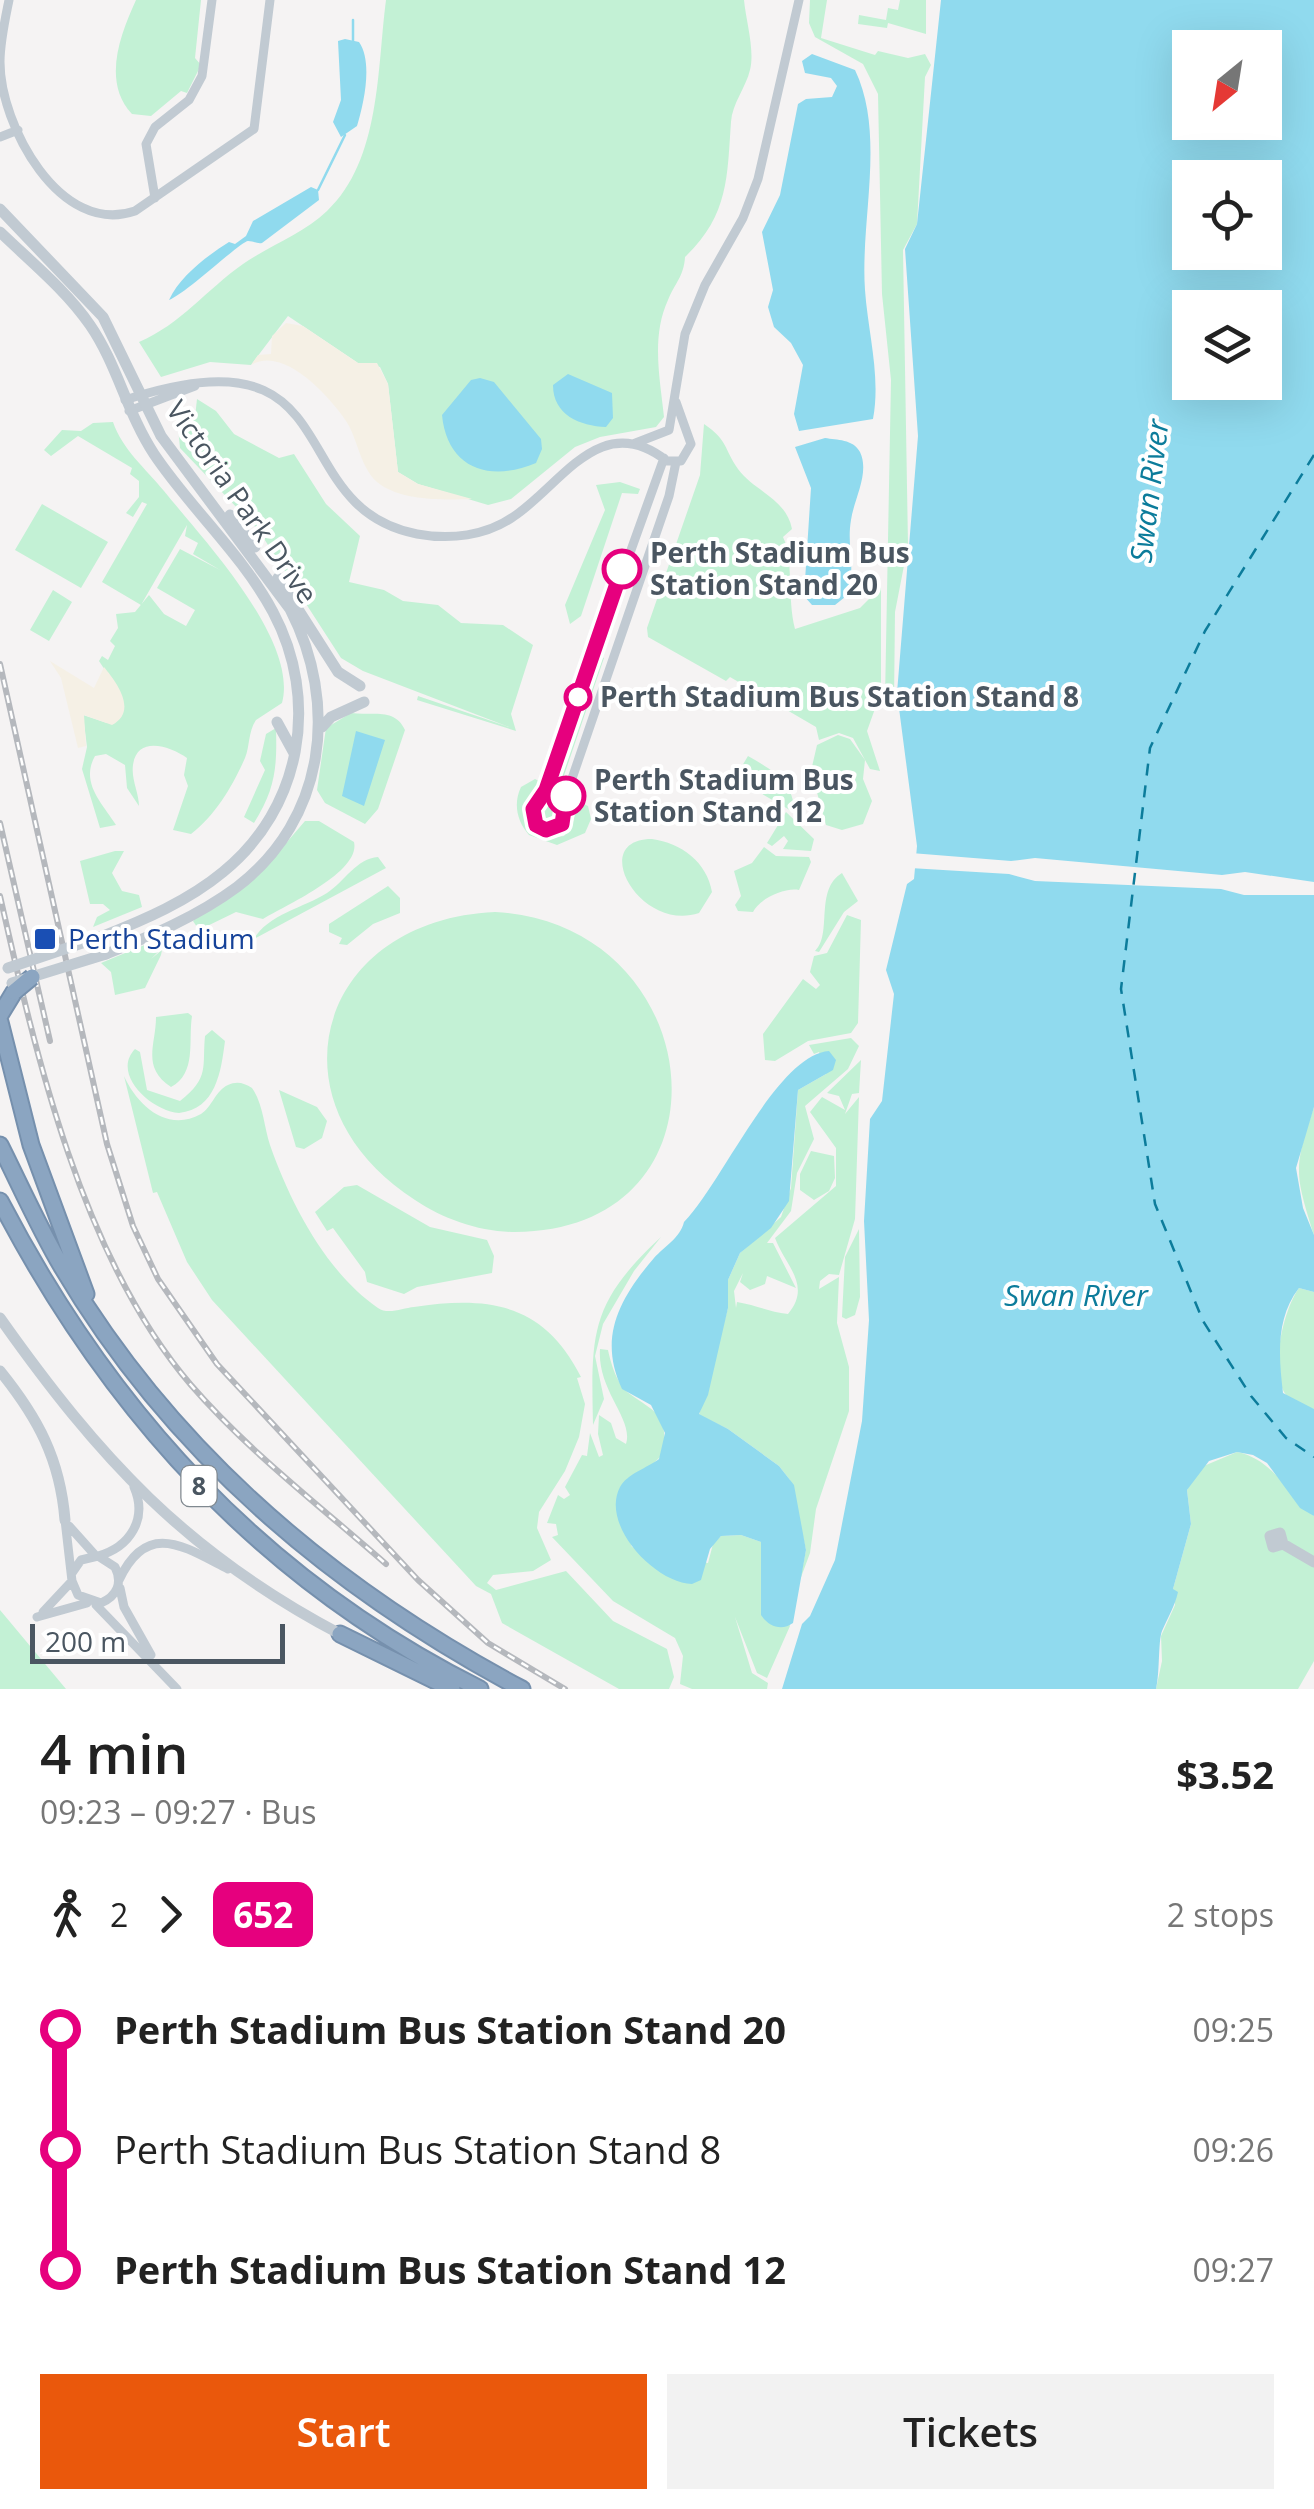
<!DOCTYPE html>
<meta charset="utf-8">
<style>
:root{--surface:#fff;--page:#f2f2f2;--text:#222;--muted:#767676;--accent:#ea580c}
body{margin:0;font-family:"Open Sans",sans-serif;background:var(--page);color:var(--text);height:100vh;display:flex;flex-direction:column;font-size:38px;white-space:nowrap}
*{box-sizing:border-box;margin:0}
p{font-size:32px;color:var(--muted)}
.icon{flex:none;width:55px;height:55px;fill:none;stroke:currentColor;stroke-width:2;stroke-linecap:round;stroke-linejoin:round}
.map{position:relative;height:1689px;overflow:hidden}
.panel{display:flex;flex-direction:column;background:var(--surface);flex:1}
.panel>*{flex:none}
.badge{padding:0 20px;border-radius:15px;font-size:35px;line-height:65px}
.needle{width:65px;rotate:210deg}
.tools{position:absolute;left:1172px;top:30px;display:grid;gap:20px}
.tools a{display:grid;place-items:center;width:110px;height:110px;border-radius:0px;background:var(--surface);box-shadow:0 10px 40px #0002;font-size:50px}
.scale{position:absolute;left:30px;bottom:25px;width:255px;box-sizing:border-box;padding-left:10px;border:5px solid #4a5661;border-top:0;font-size:28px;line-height:35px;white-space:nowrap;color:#4a5661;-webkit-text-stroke:8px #fff;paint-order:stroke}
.map>.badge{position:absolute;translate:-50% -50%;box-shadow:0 0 0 5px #fff}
.legs{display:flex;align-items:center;gap:15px;height:110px;padding:0 40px;font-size:32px}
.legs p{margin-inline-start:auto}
.head{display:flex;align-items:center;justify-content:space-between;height:170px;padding:0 40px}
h1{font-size:55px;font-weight:600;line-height:75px}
.button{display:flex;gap:20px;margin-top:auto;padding:20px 40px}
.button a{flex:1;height:115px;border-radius:0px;background:var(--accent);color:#fff;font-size:40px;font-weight:600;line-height:115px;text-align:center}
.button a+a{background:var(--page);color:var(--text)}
ul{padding:0 40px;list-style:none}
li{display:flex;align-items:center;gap:35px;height:120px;font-size:38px}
li i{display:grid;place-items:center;width:15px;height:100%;margin:0 12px;background:currentColor}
li i::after{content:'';width:25px;height:25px;margin:-12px;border:8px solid;border-radius:50%;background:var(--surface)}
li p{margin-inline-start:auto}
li:first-child i{background:linear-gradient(#0000 50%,currentColor 0)}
li:last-child i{background:linear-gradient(currentColor 50%,#0000 0)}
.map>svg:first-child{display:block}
.green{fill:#c3f1d5}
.sand{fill:#f5f0e5}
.water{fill:#90daee;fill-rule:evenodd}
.pier{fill:#f5f3f3}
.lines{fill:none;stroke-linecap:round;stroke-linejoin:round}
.stream{stroke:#90daee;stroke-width:2.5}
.ferry{stroke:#0c7c9b;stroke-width:2.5;stroke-dasharray:12 10;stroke-linecap:butt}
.motorway-casing{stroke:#7690ad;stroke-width:19}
.minor{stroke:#c1cad2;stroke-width:9}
.tertiary{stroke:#c1cad2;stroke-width:11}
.motorway{stroke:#8ba5c1;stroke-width:15}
.rail-casing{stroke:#b5b8bd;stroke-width:6}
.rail{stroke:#fff;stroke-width:2.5;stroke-dasharray:8;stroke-linecap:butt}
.motorway-bridge-casing{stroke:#7690ad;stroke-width:19;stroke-linecap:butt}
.tertiary-bridge{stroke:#c1cad2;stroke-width:11}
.motorway-bridge{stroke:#8ba5c1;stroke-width:15}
.line-1-casing{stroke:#fff;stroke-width:22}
.line-1{stroke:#e6007e;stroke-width:15}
.stop-1-dot{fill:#fff;stroke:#e6007e;stroke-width:5}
.transit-dot{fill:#1a4fb4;stroke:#fff;stroke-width:4}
.labels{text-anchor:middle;stroke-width:8;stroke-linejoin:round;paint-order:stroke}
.shield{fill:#fff;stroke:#808990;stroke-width:2.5}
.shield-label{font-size:25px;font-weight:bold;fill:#4a5661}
.street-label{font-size:28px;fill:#4a5661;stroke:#fff}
.stop-label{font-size:28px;font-weight:bold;fill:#4a5661;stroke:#fff;text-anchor:start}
.transit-label{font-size:28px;fill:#164399;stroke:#fff;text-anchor:start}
.water-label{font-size:30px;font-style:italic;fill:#0c7c9b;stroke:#fff}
</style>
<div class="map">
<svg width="1314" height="1689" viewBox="0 0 1314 1689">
<rect width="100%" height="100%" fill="#f5f3f3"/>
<path class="green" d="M136,0H201L195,58L201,65L187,93L181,91L151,116L132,114C102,82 120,35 136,0Z
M386,0H744C746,21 755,50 750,70C746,87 732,104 731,122C727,177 729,215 685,257C684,276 675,283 668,300C651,337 660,378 664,417L656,427L600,437L575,447L511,499L488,505L418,484L398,472L388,384L380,367L358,363L288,316L251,365L210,362L161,377L139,342C181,324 206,290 243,264C269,246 304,233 327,211C381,160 377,68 386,0Z
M810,0H827L821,38L875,55L878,51L908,58L925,54L931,65L925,77L917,224L903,250L908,545L895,612L894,702L885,699L891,380L882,294L878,94L863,64L815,37L809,23Z
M900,0H926V34L888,23L887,28L858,24L859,15L886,20L888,8L898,10Z
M197,399L216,411L234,434L279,458L294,454L326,504L360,536L349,582L384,590L403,601L438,605L461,623L503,625L533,645L511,714L516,731L417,700L418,696L509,727L363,671L341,658L259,531L180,448L178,428L195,417Z
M113,422C122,449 146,469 164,491C201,537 299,640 282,703L256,720C248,732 250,746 245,758C233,785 216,815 191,834L173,830L188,786L184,775L187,758C172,747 137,734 133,765C131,779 139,793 139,806L127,788L125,765L106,754L95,756C80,783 102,803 116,825L100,828L82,769L87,747L83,715L107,723L120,693L99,661L102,656L108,660L115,646L110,641L118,628L116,614L135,612L149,595L164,614L186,626L195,610L157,588L180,549L220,570L193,554L198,543L185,536L187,525L141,605L102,582L147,504L142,502L133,517L126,513L139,497V481L130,474L132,468L78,436L51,456L44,450L62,430L81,431L93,423Z
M704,424C728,440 724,449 738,469C755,492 786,498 792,529L783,537C794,560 787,598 795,629L860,608L881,587V692L867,731L880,771L870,769L853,738L839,733L819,740L816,727L730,677L726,681L648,637L647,628L700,475Z
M620,482L640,489L638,494L622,493L581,616L570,624L565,605L605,510L596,485Z
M42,504L108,542L81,588L15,550Z
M53,590L72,602L49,641L30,630Z
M600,656L604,658L556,799L557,817L545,823L539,811L554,792Z
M351,713C371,716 395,707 405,730L378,809L365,824L325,803L317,790L326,728Z
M276,728C277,766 276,788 254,823L244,817L265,770L260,761L266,734Z
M838,735L850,739L865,760L863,779L872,801L863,824L842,830L826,825L811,771L817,745Z
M748,756C774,771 793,781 795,813L750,787L748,777L739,771Z
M535,779L543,783L529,810L532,830L544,838L564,836L572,825L579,802L588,806L591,819L585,833L557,845L529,835C517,821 513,804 521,787Z
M786,812L814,839L811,851L783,849L788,841L784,836L772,846L767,843Z
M305,821H319L354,842C361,872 286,905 263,919L236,912L199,930L193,921L281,849Z
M652,839C681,843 707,862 712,892L699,913C640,933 587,839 652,839Z
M764,847L776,856L809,857L811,862L799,890C785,887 759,899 753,912L738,911L735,905L741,896L734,871L752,863Z
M115,851H124L112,873L122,891L139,895L142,907L93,927L97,917L110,910L103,904H90L80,861Z
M378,857L386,868L254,939C267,915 305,907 327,893C344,882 357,858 378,857Z
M842,873L858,901L844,912L819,952L815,951C833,934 814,890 842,873Z
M388,886L400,898V913L373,924L347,945L339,944L342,938L329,932V924Z
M495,912C711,924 742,1230 515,1232C480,1232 443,1219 415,1200C265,1103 317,920 495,912Z
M847,915L861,920L858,1023L851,1033L808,1041L775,1061L765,1060L763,1034L803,979L816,989L820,985L810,972L814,956L827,953Z
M159,939L160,950L151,959L162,950L161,955L145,988L115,995L111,972L101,963Z
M188,1013L192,1016C188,1041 197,1073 171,1087C141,1067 156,1045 156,1017Z
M212,1030L225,1041C221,1072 216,1109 179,1113C151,1111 111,1074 135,1049L140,1052L147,1090L180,1101C210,1078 202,1066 205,1036Z
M851,1038L859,1046L848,1069L805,1106L814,1139L797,1173L791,1211L767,1243H773L796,1288L767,1276L765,1284L750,1290L740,1282L743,1273L734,1291L736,1308L737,1302C756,1305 769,1312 788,1314C812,1285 786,1267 775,1238L836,1186V1148L810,1112L822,1097L845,1110L839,1096L827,1093L861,1060L859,1093L852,1094L845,1114L859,1097L855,1219L839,1275L829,1274L820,1281L819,1289L839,1277L837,1323L849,1367V1411L816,1509L810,1553L800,1580L806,1550L790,1480L779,1466L728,1429L699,1415L728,1308V1280L740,1253L781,1217L791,1188L798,1090L826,1074L819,1052L814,1054L809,1045Z
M124,1076C137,1105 167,1133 201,1114C212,1107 216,1090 228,1085C237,1081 244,1083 252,1088C263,1103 264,1127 270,1145C291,1205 327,1273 378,1308C388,1315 403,1308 414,1307C489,1296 544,1303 581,1377L577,1378L585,1404L579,1437L565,1471L539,1512L537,1528L551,1560L533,1571L493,1575L487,1583L496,1590L566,1571L613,1621L667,1649L674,1677L669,1689H619L502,1623L491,1594L476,1586L212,1300L187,1262L157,1192L153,1193Z
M279,1090L317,1107L327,1121L322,1138L304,1149L296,1147Z
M1314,1107V1235C1295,1174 1293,1169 1314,1107Z
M811,1151L834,1156L835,1178L829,1191L814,1200L800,1190V1174Z
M357,1185L430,1227L487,1240L494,1256L492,1273L417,1287L404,1294L367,1282L365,1272L333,1228L327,1231L315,1212L344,1187Z
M859,1229L860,1297L855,1315L846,1319L842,1317L845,1257Z
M661,1237L634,1271L603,1324L595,1356L604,1399L593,1425C591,1333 590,1303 661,1237Z
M1299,1288L1314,1292V1409C1304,1407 1292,1404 1286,1395C1269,1372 1283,1310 1299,1288Z
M600,1349L608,1350C611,1364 617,1385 630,1394C658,1414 667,1414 664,1453L616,1501L632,1547L708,1563L713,1544L721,1536L741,1535L761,1542L790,1626L767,1678L757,1673L735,1617L752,1673L768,1683L767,1689H692L680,1684L683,1656L675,1638L613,1601L552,1537L558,1535L556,1524L547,1523L558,1495L564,1499L570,1495L565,1487L582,1455L587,1456L590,1433L599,1457L603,1455L598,1434L599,1415L611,1423L616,1438L626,1444C634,1419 597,1391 600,1349Z
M1237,1452C1275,1460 1285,1493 1314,1516V1661L1298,1689H1156L1162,1661L1161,1636L1175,1605L1173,1589L1191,1524L1187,1490L1199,1468Z
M0,1610L66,1689H0Z"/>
<path class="sand" d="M286,323L303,326L358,363H377L388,384L398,472L418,484L472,499C444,500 405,501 381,485C359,470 359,438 344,418C328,395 283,345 251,365L258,355L271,354L272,336Z
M50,661L94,688L104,667C117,683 138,711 112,725L84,715L86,746L78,748L61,678Z"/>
<path class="water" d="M941,0H1314V1107L1296,1168L1303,1208L1314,1235V1292L1299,1288C1275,1319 1279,1358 1283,1393L1314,1409V1516L1300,1508L1267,1463L1253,1455L1237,1452L1209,1461L1187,1490L1191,1524L1173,1589L1178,1592C1175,1606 1168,1617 1162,1631C1158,1641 1160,1673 1156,1689H782L802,1624L810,1616L835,1560L862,1421L869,1320L864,1221L870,1119L882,1101L894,994L886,970L907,884L914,879L917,846L897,693L918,436L905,249L917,224ZM1190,48H1265V122H1190ZM1190,178H1265V252H1190ZM1190,308H1265V382H1190Z
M345,39L359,42C373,62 364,103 357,126L341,137L333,122L341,100L338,41Z
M812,54L855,70C886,135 860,220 865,290C868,333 881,376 873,419L799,431L794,414L803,365L791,343L774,327L768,307L773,290L762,232L780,195L798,104L806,99L832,97L837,86L831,78L805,73L802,61Z
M311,187L318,190L319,200L262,243C257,244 253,241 248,241C241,241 187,293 169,300C180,276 207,256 229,242L235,244L246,236L253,221Z
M568,374L612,393L613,418L606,427C580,426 553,415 553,385Z
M480,378L494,382L541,439L542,449L536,463C489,483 447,468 442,415L471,380Z
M825,438C837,440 853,439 860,452C870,473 854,499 851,520C846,549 858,569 845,597L835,605H812L804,596L811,488L795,447Z
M356,731L385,740L364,806L342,796Z
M829,1051L836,1060L833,1070L798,1090L789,1201L771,1228L740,1253L728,1280V1308L708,1395L699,1414L728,1429L779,1466L794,1485L806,1550L793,1623C782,1631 769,1627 761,1615V1542L741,1535L721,1536L710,1549L701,1580L692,1584C655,1583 600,1525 620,1487C627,1474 647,1468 659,1459L665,1433L651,1405L622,1389C598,1338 619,1299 654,1258C665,1246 680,1238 684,1222C724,1180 777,1055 829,1051Z"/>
<path class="pier" d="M911,853L1011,861L1035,858L1222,875L1245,872L1314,882V895H1244L1221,889L1035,881L1009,874L910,868Z"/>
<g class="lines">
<path class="stream" d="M353,41V20
M318,190L345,135"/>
<path class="ferry" d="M1314,455L1205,631L1150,748L1121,989L1155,1204L1203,1321L1251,1396L1286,1438L1314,1457"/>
<defs>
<path id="motorway" d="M0,1015L14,992
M0,1022L31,1145L86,1294
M0,1145C20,1185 39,1228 62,1267C171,1452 334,1589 522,1689
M0,1201C111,1414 263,1580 480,1689
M340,1634L452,1689"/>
</defs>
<use href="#motorway" class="motorway-casing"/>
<path class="minor" d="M9,0C5,20 0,42 0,62C0,125 60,237 135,211L254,129L270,0
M0,137L18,130
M155,198L146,144L155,127L189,100L202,76L212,0
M125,400C356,324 278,507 417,534C450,540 486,536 513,517C561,486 600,408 667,461H681L691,444L676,402
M129,411L195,386
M633,444L669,430L685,334L705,285L743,218L758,179L799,0
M664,458L545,790L533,809V820L546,831L557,828L564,819L566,796L669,496L676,462
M65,1520L72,1581L78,1595L101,1603C117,1596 123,1583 115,1567L98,1556L81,1560L72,1573
M69,1526L95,1555
M98,1556C130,1547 148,1519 134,1487
M119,1580C147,1520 183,1546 228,1569
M120,1588L124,1607L151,1655
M96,1605L177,1689
M43,1612L72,1581
M37,1617L87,1603"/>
<path class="tertiary" d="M0,209L103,317L161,436L290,609C339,704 326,819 237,887C198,916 151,936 106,954
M0,232C30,261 66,290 90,325C117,364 127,413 154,454C190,508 242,554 273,612C320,700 302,808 223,872C188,901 144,920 103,936
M230,515L255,547
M278,578L338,672L360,686
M277,722L294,753
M322,727L331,717L364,702
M0,1318C99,1458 186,1553 340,1634
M0,1371C38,1418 60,1459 65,1520
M1283,1544L1280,1533L1270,1536L1273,1547L1283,1544L1314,1562"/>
<use href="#motorway" class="motorway"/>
<defs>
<path id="rail" d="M0,664L107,1144L133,1226L158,1279L217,1364L418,1580L488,1643L565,1689
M0,823L50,1041
M0,896C36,1056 82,1258 191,1385C248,1451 320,1506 386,1564"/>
</defs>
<use href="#rail" class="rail-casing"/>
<use href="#rail" class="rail"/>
<defs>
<path id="motorway-bridge" d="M14,992L32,977"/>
</defs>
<use href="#motorway-bridge" class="motorway-bridge-casing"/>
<path class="tertiary-bridge" d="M8,968L103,936
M12,983L106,954"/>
<use href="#motorway-bridge" class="motorway-bridge"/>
</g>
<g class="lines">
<defs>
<path id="line-1" d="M566,796L562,824L546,830L536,825L533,809L546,790L622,569"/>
</defs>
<use href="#line-1" class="line-1-casing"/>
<use href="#line-1" class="line-1"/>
</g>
<g class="stop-1-dot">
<circle cx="622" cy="569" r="18"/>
<circle cx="578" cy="697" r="12"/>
<circle cx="566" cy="796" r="18"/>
</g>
<rect class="transit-dot" x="33" y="927" width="24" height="24" rx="5"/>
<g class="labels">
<rect class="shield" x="181.5" y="1466" width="35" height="40" rx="8"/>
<g class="shield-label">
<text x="199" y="1495">8</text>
</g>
<g class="street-label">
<text transform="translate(242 502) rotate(55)" y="10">Victoria Park Drive</text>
</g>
<g class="stop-label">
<text x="650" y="563">Perth Stadium Bus<tspan x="650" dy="32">Station Stand 20</tspan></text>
<text x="600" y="707">Perth Stadium Bus Station Stand 8</text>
<text x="594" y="790">Perth Stadium Bus<tspan x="594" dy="32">Station Stand 12</tspan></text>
</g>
<g class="transit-label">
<text x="68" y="949">Perth Stadium</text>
</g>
<g class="water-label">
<text transform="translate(1150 491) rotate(-83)" y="10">Swan River</text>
<text x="1076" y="1306">Swan River</text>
</g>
</g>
</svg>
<div class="tools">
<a><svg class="needle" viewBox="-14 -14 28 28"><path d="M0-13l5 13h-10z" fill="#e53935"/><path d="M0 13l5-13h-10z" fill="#767676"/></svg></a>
<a><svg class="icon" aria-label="locate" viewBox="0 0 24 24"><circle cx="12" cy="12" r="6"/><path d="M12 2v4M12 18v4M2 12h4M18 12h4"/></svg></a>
<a><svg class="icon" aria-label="layers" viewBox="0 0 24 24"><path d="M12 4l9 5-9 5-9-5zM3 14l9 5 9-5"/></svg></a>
</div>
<div class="scale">200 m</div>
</div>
<section class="panel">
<div class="head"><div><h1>4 min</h1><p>09:23 – 09:27 · Bus</p></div><b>$3.52</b></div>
<div class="legs"><svg class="icon" aria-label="walk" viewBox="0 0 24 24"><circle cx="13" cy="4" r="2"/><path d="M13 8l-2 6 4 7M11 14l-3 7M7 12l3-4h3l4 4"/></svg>2<svg class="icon" aria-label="forward" viewBox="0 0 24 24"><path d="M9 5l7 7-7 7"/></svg><b class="badge" style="background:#e6007e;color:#fff">652</b><p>2 stops</p></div>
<ul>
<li><i style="color:#e6007e"></i><b>Perth Stadium Bus Station Stand 20</b><p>09:25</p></li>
<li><i style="color:#e6007e"></i><span>Perth Stadium Bus Station Stand 8</span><p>09:26</p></li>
<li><i style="color:#e6007e"></i><b>Perth Stadium Bus Station Stand 12</b><p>09:27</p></li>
</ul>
<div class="button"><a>Start</a><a>Tickets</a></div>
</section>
